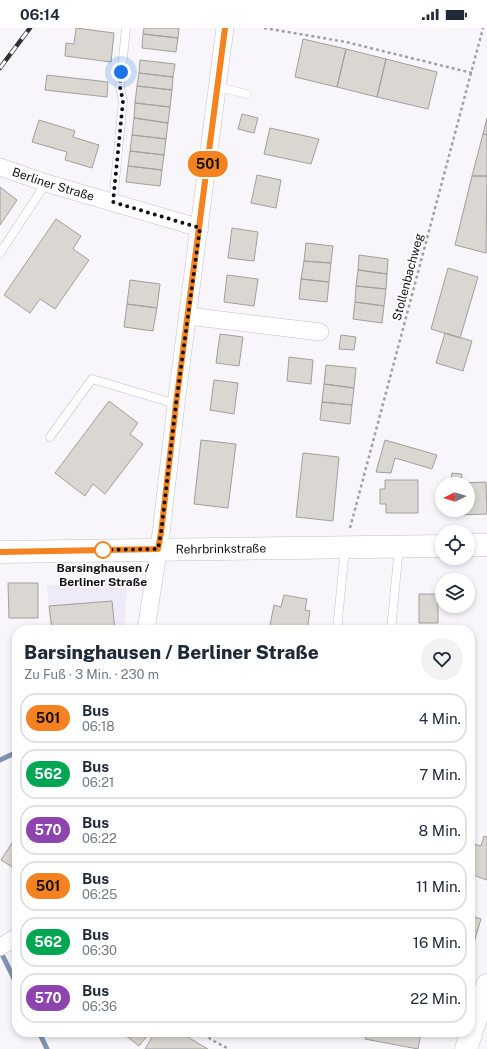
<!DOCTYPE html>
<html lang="de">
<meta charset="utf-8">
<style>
:root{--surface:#fff;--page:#f2f2f3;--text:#1f2937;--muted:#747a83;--line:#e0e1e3}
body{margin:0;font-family:"Public Sans",sans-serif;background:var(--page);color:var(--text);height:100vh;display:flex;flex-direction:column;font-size:15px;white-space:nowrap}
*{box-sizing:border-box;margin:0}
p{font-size:13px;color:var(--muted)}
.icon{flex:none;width:22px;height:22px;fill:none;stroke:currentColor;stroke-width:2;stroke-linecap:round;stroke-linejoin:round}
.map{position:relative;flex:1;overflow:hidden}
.side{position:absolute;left:12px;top:597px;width:463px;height:412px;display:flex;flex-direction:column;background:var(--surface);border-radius:16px;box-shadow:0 2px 6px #0003}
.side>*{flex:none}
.badge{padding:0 8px;border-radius:13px;font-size:14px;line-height:26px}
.needle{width:26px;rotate:265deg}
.tools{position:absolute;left:435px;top:449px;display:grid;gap:8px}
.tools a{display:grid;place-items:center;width:40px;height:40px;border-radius:50%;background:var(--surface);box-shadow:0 2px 6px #0003;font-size:20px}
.you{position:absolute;width:20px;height:20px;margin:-10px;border:3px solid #fff;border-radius:50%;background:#1a73e8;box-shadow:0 0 0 6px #1a73e833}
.map>.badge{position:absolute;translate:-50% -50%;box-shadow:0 0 0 2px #fff}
.round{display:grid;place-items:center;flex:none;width:42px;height:42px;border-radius:21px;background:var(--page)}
.headline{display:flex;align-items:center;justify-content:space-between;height:68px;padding:0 12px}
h1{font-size:19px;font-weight:800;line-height:30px}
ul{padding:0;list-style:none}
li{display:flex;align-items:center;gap:12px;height:50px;margin:0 8px 6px;padding:0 4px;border:2px solid var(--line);border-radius:16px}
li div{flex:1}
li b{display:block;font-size:15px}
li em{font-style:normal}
li .badge{min-width:44px;font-weight:700;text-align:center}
.status{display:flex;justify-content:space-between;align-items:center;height:28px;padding:0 20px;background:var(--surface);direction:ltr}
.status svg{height:11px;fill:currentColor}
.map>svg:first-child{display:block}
.built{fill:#eeeaf7}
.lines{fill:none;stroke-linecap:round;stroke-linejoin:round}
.stream{stroke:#8092b4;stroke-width:5}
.building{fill:#dad7d3;stroke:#a29f9b}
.service-casing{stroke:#c3c1c6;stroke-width:9}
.minor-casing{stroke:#c3c1c6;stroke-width:18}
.secondary-casing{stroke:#c3c1c6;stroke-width:23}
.path{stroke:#a19fa3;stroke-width:2.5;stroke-dasharray:3 3;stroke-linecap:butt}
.service{stroke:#fff;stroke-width:8}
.minor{stroke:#fff;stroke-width:17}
.secondary{stroke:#fff;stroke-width:22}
.rail-casing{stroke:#323133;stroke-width:4.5}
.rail{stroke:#fff;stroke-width:3;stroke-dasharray:9;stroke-linecap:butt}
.line-casing{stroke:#fff;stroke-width:9}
.line{stroke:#f58220;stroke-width:6}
.walk{stroke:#111012;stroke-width:4;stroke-dasharray:0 7.2}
.stop-dot{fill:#fff;stroke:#f58220;stroke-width:2}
.labels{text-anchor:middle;stroke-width:3;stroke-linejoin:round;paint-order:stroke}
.street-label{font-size:12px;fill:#111012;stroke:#fff}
.stop-label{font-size:12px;font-weight:bold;fill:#111012;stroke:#fff}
</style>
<div class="status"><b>06:14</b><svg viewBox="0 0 49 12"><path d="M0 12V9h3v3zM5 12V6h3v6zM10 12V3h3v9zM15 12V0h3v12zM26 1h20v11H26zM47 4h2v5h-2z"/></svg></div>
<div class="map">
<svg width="487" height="1021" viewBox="0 0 487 1021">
<rect width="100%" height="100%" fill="#f8f6fb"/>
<path class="built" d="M120,554L127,561L124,602H51L47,557Z"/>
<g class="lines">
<path class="stream" d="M0,732L17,724
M0,922L17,957
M39,1004L47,1021"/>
</g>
<path class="building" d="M76,0L114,5L111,34L65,28L66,15L74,16Z
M144,0H179L178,10L143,6Z
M143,6L178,10L176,24L142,20Z
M303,11L346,21L337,59L295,49Z
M346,21L386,31L377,69L337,59Z
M386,31L437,44L428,81L377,69Z
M140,32L175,36L173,49L139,45Z
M139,45L173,49L172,62L137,58Z
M47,47L108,54L107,69L45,62Z
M137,58L172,62L170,79L135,75Z
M135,75L170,79L168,95L134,90Z
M242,86L258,90L254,105L238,101Z
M134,90L168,95L166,111L132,107Z
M487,90V107L483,106Z
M39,92L75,103L73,109L99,117L92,140L65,132L67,124L32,114Z
M270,100L319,111L311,136L264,126Z
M483,106L487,107V148H472Z
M132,107L166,111L164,127L130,123Z
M130,123L164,127L162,142L128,138Z
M128,138L162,142L160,158L126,154Z
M257,147L281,152L276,180L251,175Z
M472,148H487L486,225L455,217Z
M0,159L17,172L0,197Z
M56,191L81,208L73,221L89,232L55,281L40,271L30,285L4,267Z
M232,200L258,204L254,233L228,230Z
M306,215L333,218L331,235L304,233Z
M359,227L388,231L387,246L358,242Z
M304,233L331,235L329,254L301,251Z
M448,240L478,249L460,310L431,301Z
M358,242L387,246L386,261L356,258Z
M227,247L258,251L254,278L224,274Z
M301,251L329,254L327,274L299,271Z
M130,252L160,256L157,280L127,276Z
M356,258L386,261L384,278L355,274Z
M355,274L384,278L382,295L353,291Z
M127,276L157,280L153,303L124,299Z
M445,305L472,313L463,343L436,335Z
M220,306L243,309L239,338L216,335Z
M341,307L356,309L354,322L339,321Z
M289,329L313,332L311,356L287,353Z
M326,337L356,340L354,360L324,356Z
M214,352L238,355L234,386L210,382Z
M324,356L354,360L352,377L322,374Z
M109,373L138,395L130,406L143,416L105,466L93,456L85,468L55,445Z
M322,374L352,377L350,396L320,392Z
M201,412L236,416L228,480L194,476Z
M385,412L437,427L432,441L395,430L391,445L376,444Z
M303,425L339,429L333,493L296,489Z
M452,445L462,446L461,455L486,454L487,486L456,487L455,484H442V482H468V456H450Z
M385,452H418V485H386V476H380V461H385Z
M8,555H38V590H9Z
M419,566H438V595H419Z
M284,567L307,571L305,582L310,583L307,602H269L274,577L281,579Z
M112,573L115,602H52L49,578Z
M17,807V842L1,832Z
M484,808L487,809V852L470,846L473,838L470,837V815L481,818Z
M470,887L481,891L472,921H470Z
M121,1004H150L139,1018Z
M155,1004H179L208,1021H145Z
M366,1004H421L418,1021L365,1011Z"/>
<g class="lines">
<defs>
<path id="service" d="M218,59L247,66
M113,174L123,73L120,59L126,0
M0,225L46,155
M50,409L92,351L176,376
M337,602L345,520
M391,602L399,519"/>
<g id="minor">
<path id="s1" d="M0,139L46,155L200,200"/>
<path d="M188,288L320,304"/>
<path d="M146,602L161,505L176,376L225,0"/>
<path d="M0,919L17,909"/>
</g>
<g id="secondary">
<path d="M468,517H487"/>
<path id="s2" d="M0,524L442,518"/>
<path d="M466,1021L487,957"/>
</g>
</defs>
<use href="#service" class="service-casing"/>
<use href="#minor" class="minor-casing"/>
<use href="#secondary" class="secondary-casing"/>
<path class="path" d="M264,0L346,14L472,45
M350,500L483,0
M206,1004L210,1011L229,1021"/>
<use href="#service" class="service"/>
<use href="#minor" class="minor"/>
<use href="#secondary" class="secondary"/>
<defs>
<path id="rail" d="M0,40L30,0"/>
</defs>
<use href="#rail" class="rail-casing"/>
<use href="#rail" class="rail"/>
</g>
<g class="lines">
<defs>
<path id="line" d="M0,524L158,521L161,505L176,376L225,0"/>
</defs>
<use href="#line" class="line-casing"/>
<use href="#line" class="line"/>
<path class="walk" d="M103,522H100L158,521L161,505L176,376L200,200L113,174L123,73L120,59L121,44"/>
</g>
<circle class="stop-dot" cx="103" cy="522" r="8"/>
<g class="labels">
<g class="street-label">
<text dy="4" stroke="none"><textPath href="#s1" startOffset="56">Berliner Straße</textPath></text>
<text transform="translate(408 249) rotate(-75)" y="4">Stollenbachweg</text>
<text dy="4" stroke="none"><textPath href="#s2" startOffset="221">Rehrbrinkstraße</textPath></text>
</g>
<g class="stop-label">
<text x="103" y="544">Barsinghausen /<tspan x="103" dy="14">Berliner Straße</tspan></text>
</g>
</g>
</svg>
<div class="tools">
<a><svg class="needle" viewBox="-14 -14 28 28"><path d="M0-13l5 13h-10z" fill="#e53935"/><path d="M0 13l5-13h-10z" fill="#747a83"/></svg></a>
<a><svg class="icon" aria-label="locate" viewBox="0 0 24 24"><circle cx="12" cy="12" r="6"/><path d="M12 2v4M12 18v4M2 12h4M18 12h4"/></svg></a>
<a><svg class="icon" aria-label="layers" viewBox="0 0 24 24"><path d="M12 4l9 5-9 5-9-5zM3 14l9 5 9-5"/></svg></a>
</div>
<div class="you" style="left:121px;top:44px"></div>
<b class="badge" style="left:208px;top:136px;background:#f58220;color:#111">501</b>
<section class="side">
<div class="headline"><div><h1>Barsinghausen / Berliner Straße</h1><p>Zu Fuß · 3 Min. · 230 m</p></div><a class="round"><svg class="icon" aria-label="heart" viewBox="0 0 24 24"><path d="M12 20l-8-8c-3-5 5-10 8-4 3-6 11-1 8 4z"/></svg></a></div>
<ul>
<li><span class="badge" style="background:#f58220;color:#111">501</span><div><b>Bus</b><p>06:18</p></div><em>4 Min.</em></li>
<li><span class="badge" style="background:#00a651;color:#fff">562</span><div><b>Bus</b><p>06:21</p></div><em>7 Min.</em></li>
<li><span class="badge" style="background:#8e44ad;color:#fff">570</span><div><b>Bus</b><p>06:22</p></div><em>8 Min.</em></li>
<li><span class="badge" style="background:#f58220;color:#111">501</span><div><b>Bus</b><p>06:25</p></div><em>11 Min.</em></li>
<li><span class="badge" style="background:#00a651;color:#fff">562</span><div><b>Bus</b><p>06:30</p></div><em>16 Min.</em></li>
<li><span class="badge" style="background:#8e44ad;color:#fff">570</span><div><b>Bus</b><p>06:36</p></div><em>22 Min.</em></li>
</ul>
</section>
</div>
